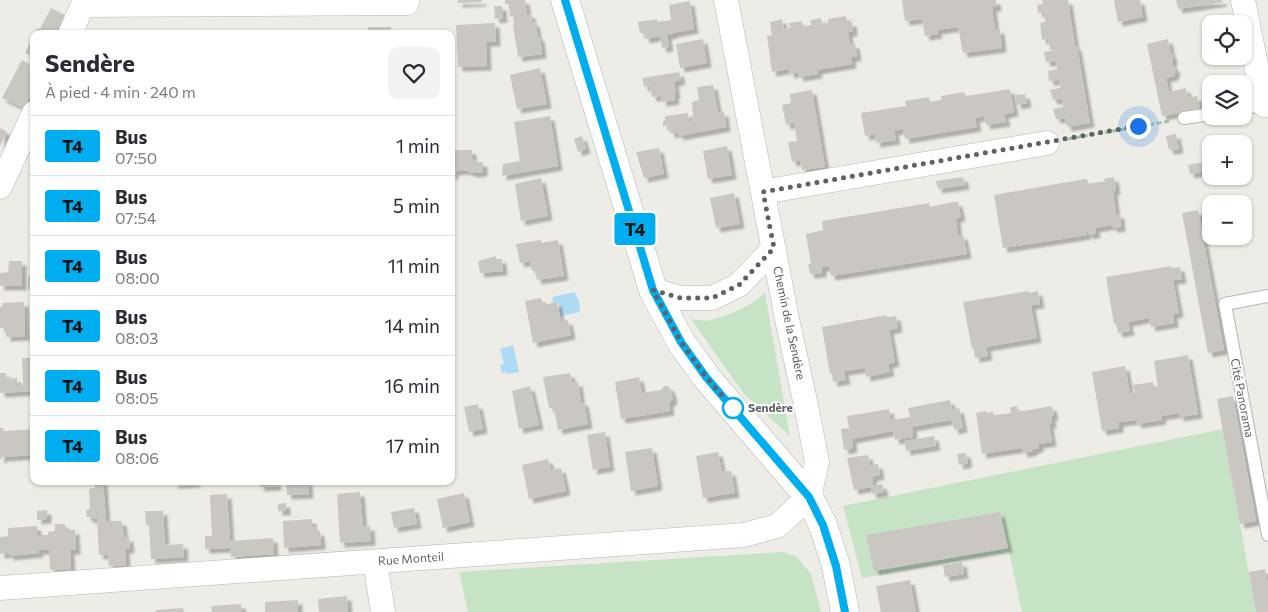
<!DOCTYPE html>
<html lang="fr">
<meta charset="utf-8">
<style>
:root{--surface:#fff;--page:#f2f2f3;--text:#2b2b33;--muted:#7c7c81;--line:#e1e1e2}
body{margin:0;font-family:Commissioner,sans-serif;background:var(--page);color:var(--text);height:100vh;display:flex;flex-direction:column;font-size:19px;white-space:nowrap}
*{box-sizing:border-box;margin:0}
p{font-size:16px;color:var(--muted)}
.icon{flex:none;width:28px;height:28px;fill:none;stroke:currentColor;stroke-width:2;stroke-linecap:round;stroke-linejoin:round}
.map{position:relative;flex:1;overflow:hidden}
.side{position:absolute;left:30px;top:30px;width:425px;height:455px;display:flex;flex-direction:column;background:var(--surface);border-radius:10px;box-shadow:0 1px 4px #0004}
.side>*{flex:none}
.badge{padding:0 10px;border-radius:4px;font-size:18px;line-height:32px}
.controls{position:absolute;left:1202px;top:15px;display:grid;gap:10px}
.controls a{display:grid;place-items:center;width:50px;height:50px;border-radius:10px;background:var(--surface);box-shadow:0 1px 4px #0004;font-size:25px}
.you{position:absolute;width:25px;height:25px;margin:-12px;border:4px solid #fff;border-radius:50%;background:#1a73e8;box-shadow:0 0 0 8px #1a73e833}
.map>.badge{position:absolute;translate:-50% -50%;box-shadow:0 0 0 2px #fff}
.round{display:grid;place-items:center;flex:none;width:52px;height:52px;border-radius:10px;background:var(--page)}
.head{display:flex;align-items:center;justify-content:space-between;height:85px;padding:0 15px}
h1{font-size:24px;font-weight:700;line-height:38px}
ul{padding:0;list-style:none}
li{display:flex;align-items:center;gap:15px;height:60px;padding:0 15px;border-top:1px solid var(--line)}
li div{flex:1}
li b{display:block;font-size:19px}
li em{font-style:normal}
li .badge{min-width:55px;font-weight:700;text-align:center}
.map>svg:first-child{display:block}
.green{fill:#c7e3c6}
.water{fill:#afdaf5}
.building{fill:#cac7c3;filter:url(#shadow)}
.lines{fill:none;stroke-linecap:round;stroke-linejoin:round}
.service-casing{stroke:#b3b6b9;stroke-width:14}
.minor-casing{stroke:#b3b6b9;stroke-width:25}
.tertiary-casing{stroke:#b3b6b9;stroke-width:29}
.path{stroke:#9fc3a8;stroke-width:3;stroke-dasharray:5 2.5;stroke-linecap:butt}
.service{stroke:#fff;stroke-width:12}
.minor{stroke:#fff;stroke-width:24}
.tertiary{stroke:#fff;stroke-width:28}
.line-casing{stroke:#fff;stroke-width:11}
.line{stroke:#00adef;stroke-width:8}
.walk{stroke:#5e6165;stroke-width:5;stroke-dasharray:0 9}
.stop-dot{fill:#fff;stroke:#00adef;stroke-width:2.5}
.labels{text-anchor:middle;stroke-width:4;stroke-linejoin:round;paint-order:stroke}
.street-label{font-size:12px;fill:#5e6165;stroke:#fff}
.stop-label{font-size:12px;font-weight:bold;fill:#5e6165;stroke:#fff;text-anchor:start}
</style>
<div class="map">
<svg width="1268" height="612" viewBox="0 0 1268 612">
<defs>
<filter id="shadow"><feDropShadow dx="4.5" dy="4.5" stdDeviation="1" flood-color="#0004"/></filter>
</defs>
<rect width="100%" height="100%" fill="#eeece6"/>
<path class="green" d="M765,293L790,436L744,394L691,319L707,321L732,313L749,305Z
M1223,429L1256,612H1022L1009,552L862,578L843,506Z
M783,552L797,557L811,574L821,612H468L459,572Z"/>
<path class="water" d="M575,292L579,302L580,312L561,316L559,305L557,302L553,303L552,298L556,296Z
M513,345L519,372L507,374L506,372L502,373L500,365L504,364L500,349Z"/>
<path class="building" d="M458,0H481L482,2L458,3Z
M505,0H525L527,14H531L532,22H535L538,37H540L542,54L518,57L513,25L514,24L513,16L510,17L509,4H505Z
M902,0H996L997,7H992L995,30L1000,29L1002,48L963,53L958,27L937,30L938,34L925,36L922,19L905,21Z
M1042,0H1068L1075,46L1050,50L1048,38L1042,40L1040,23L1045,22L1044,12L1038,13L1037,5L1043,4Z
M1114,0H1140L1143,17L1118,22Z
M1176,0H1222L1223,2L1178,9Z
M690,1L694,29L673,33V34L667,35L669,47L662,48L660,36L645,39L644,33H640L638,22L657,19V22L671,20L669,5Z
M494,6H502L503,18L495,19Z
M51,8L67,16L58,34H34L37,28L40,29Z
M846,16L847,22H852L853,32H848L850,44H855L857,57H851L852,64L817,70L818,74L799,77L798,72L790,74L789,69L772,72L767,36L772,35L770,22L782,19L784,29L790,28L789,23L802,21L803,27L811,25V20L821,18L822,24L828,23V19Z
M495,23L496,42H486L487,66L458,67L456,25Z
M368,27H391V34H368Z
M176,30V34H156V31Z
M278,30H301V34H278Z
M189,31H209V34H189Z
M32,38L34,39V55L31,56L25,53Z
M703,39L707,63L680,68L676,44Z
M1168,39L1171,54L1173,55L1172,65L1176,69L1174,76L1166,78L1169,92L1186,88L1188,98L1197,96L1200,109L1162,116L1147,44Z
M1077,46L1090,123L1067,127L1065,118L1056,119L1053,109L1063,107L1062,99L1053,100L1050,90L1060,88L1059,80L1049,81L1048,71L1057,69L1056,61L1046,62L1044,52Z
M22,60L30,64L28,67L34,70V88L24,108L2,98Z
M540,68L547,104L517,109L510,75Z
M679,72L681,80L674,82L676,94H674L675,100L662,102L661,96L652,97L650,86L644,87L642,78Z
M713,85L718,113L724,112L726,127L679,136L678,132L671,134L669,125L663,126V121L665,120V116L688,113L689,121H691V116H693L692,102L699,100L697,87Z
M1010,89L1014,112L1004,114L1006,122L986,125L984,116L975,118L977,127L905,139L903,129L894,131L896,140L876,143L875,134L865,136L861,113L906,106L905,101L929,97L930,102L941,100V96L964,92L966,96Z
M812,90L825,167L802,170L800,160L792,162L788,142L797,141L794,123L786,125L782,105L791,103L790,94Z
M1025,94L1027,103L1017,105L1015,95Z
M550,116L558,166L502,176L503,164L520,161L514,122Z
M0,128L7,132L0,146Z
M1176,134L1179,149L1169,150L1166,136Z
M1232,135L1234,144H1211V170L1190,174L1188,165L1210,161L1206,140Z
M582,136L586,149L578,152L574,139Z
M727,146L732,175L708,179L703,151Z
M659,148L664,174L644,178L636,152Z
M451,150H472V158L476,162H483V172L473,173L464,170L454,171V174L451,177Z
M963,177L965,185L938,189L936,181Z
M1114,177L1116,190L1113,191L1116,214H1120L1121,227L1113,228L1112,225L1095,228L1096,233L1089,235L1087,229V235L1003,248L994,195L1079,180L1087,179L1088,184L1105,181L1104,179Z
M541,178L548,216L521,221L515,184Z
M30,187H34V213H31Z
M734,193L740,224L716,228L710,198Z
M953,202H958L961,217L956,218L958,236L963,235L967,254L831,276L829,266L822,267V273L810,274L808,264H811L806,234L823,230L822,221L929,203L930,207Z
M1198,210L1224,350L1208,353L1182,213Z
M30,218H34V238H31Z
M541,240V243L558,240L564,276L537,280L535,271H532L530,261L520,263L516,244Z
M496,256V259H502L503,271L480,273L478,261Z
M9,261H22V286H0V273L8,272Z
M1171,266V268L1180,267L1182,279L1173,280L1179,313L1173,314L1174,323L1151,327L1149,318L1128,322L1130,331L1118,333L1116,324H1114L1106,277Z
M28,277H34V289H28Z
M1028,291L1029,293L1038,291L1040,304L1031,305L1037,338L986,347L988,356L975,358L974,349H972L963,302Z
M541,298L543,305L557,302L561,322L568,320L571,335L533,343L525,301Z
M24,302L25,336L6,337V328H0V307H2V303Z
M887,315V317L896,316L898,328L889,330L895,362L888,364L890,372L866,377L865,368L844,371L846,380L833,382L832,373L830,374L822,327Z
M1188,355L1198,414L1179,417V413L1161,416L1162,420L1137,424L1136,420L1119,422V428L1102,431L1092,372L1125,366L1130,394L1135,393L1133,385L1153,382L1154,389L1158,388L1154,361Z
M22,358H34V391L0,393V373H6V379L17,378V385H23Z
M570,373L572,383L578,382L581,402H584L588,424L558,430L554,408H549L543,377Z
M639,377L642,393L661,390L664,386H668L671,390L673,399L669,403L670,411L621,419L615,382Z
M530,386L539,425L519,429L512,391Z
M1233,396L1256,521L1240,524L1217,399Z
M950,400L952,410L959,408L963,428L954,430L952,420L933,423L912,427L913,437L895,440L893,431L852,439L853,448L844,450L841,429L849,428L847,416L889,409L891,420L910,417L908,408Z
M478,404L483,429L469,432L464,407Z
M1017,406L1018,412L1052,406L1054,416H1051L1052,424H1049L1052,442L1039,444V448L1033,449V451L1023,453L1022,448L982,454L976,413L986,411V413L993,412L994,415L1011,413L1010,407Z
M0,428H3L4,431L34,429V455L2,457V459H0Z
M605,432L610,467L593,470L587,435Z
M934,436L936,446L906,451L904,441Z
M652,448L658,486L631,491L625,452Z
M718,452L722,472L731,471L735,493L703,498L696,456Z
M966,453L968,463L959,465L957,454Z
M868,455L870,466L878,464L880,475L872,477L873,486L882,484L884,492L872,494L871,487L854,490L847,458Z
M548,459L551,470L561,468L566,491L529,499L522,465Z
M94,481H103L106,521H122L124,538L129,537V539L130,547L129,549H125L126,565L109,566L108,555H99L97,519H90V517H87L86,510L90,509L89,489L95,488Z
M174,481H196V483L174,484Z
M259,481H276L277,486L260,487Z
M286,481H308L309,494L287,495Z
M360,492L363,527L370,526L371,541L340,543L337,494Z
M464,493L470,522L443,528L437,499Z
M227,494L230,541L273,538L274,554L231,557L230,548L205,549V536H212L210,495Z
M286,503V511H278V504Z
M414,508L417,524L394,528L391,512Z
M47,510V519L37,520V511Z
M145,511H163L165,545L183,544L184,557L151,559L149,525H146Z
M1000,512L1008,548L874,571L866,535Z
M312,519V527L315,526V532L320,531L321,545L284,548L283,521Z
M55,524H65L66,530H75L76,550H70L71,569L50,570L49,550H38L39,553L9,556V553L0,554V537L8,536V528L37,526V535H48V532L55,531Z
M962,562L964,574L945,577L943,565Z
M1265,569L1268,585V612H1256L1249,572Z
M910,580L916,612H881L876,586Z
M347,596L348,612H319L318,599Z
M298,600V612H265V602Z
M241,604L242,612H212L211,606Z
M183,608L184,612H156V610Z"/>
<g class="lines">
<defs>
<path id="service" d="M1244,108L1264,105
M1184,118L1211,114
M1268,296L1225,304L1268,535"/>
<path id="minor" d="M1243,0L1264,105L1268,104
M83,5L407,3
M70,34L85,0
M0,187L34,113
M763,192L1047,143
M653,290L681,298H712L739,285L774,248
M375,562L383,612
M0,588L744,535L777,526L809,497L817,462L807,410L787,319L726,0"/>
<path id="tertiary" d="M565,0L653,290L681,342L706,377L809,497L823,525L836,566L845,612"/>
</defs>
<use href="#service" class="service-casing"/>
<use href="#minor" class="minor-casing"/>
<use href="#tertiary" class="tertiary-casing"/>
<path class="path" d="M1068,139L1170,121"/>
<use href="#service" class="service"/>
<use href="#minor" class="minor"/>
<use href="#tertiary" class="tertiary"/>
</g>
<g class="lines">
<defs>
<path id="line" d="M565,0L653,290L681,342L706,377L809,497L823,525L836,566L845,612"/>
</defs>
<use href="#line" class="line-casing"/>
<use href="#line" class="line"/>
<path class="walk" d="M733,408L706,377L681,342L653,290L681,298H712L739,285L774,248L763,192L1138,126"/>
</g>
<circle class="stop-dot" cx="733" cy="408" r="10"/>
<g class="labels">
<g class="street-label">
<text transform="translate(789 323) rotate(78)" y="4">Chemin de la Sendère</text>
<text transform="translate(1242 398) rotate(79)" y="4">Cité Panorama</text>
<text transform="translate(411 559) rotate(-4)" y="4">Rue Monteil</text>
</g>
<g class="stop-label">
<text x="748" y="412">Sendère</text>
</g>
</g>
</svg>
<div class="controls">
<a><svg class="icon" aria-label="locate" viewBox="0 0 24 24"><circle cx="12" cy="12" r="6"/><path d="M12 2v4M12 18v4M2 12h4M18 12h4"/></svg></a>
<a><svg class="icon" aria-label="layers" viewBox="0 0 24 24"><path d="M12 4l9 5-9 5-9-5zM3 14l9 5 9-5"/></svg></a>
<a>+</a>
<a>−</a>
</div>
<div class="you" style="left:1138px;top:126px"></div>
<b class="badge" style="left:635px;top:229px;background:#00adef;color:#111">T4</b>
<section class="side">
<div class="head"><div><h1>Sendère</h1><p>À pied · 4 min · 240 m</p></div><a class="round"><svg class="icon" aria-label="heart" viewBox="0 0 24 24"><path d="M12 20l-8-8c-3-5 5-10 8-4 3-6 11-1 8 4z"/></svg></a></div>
<ul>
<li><span class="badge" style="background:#00adef;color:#111">T4</span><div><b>Bus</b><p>07:50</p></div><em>1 min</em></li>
<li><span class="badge" style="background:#00adef;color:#111">T4</span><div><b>Bus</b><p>07:54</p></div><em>5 min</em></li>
<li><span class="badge" style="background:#00adef;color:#111">T4</span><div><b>Bus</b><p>08:00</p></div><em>11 min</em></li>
<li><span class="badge" style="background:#00adef;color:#111">T4</span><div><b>Bus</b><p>08:03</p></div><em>14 min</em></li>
<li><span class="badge" style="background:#00adef;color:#111">T4</span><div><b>Bus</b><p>08:05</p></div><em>16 min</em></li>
<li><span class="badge" style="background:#00adef;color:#111">T4</span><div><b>Bus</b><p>08:06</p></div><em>17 min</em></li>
</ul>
</section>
</div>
